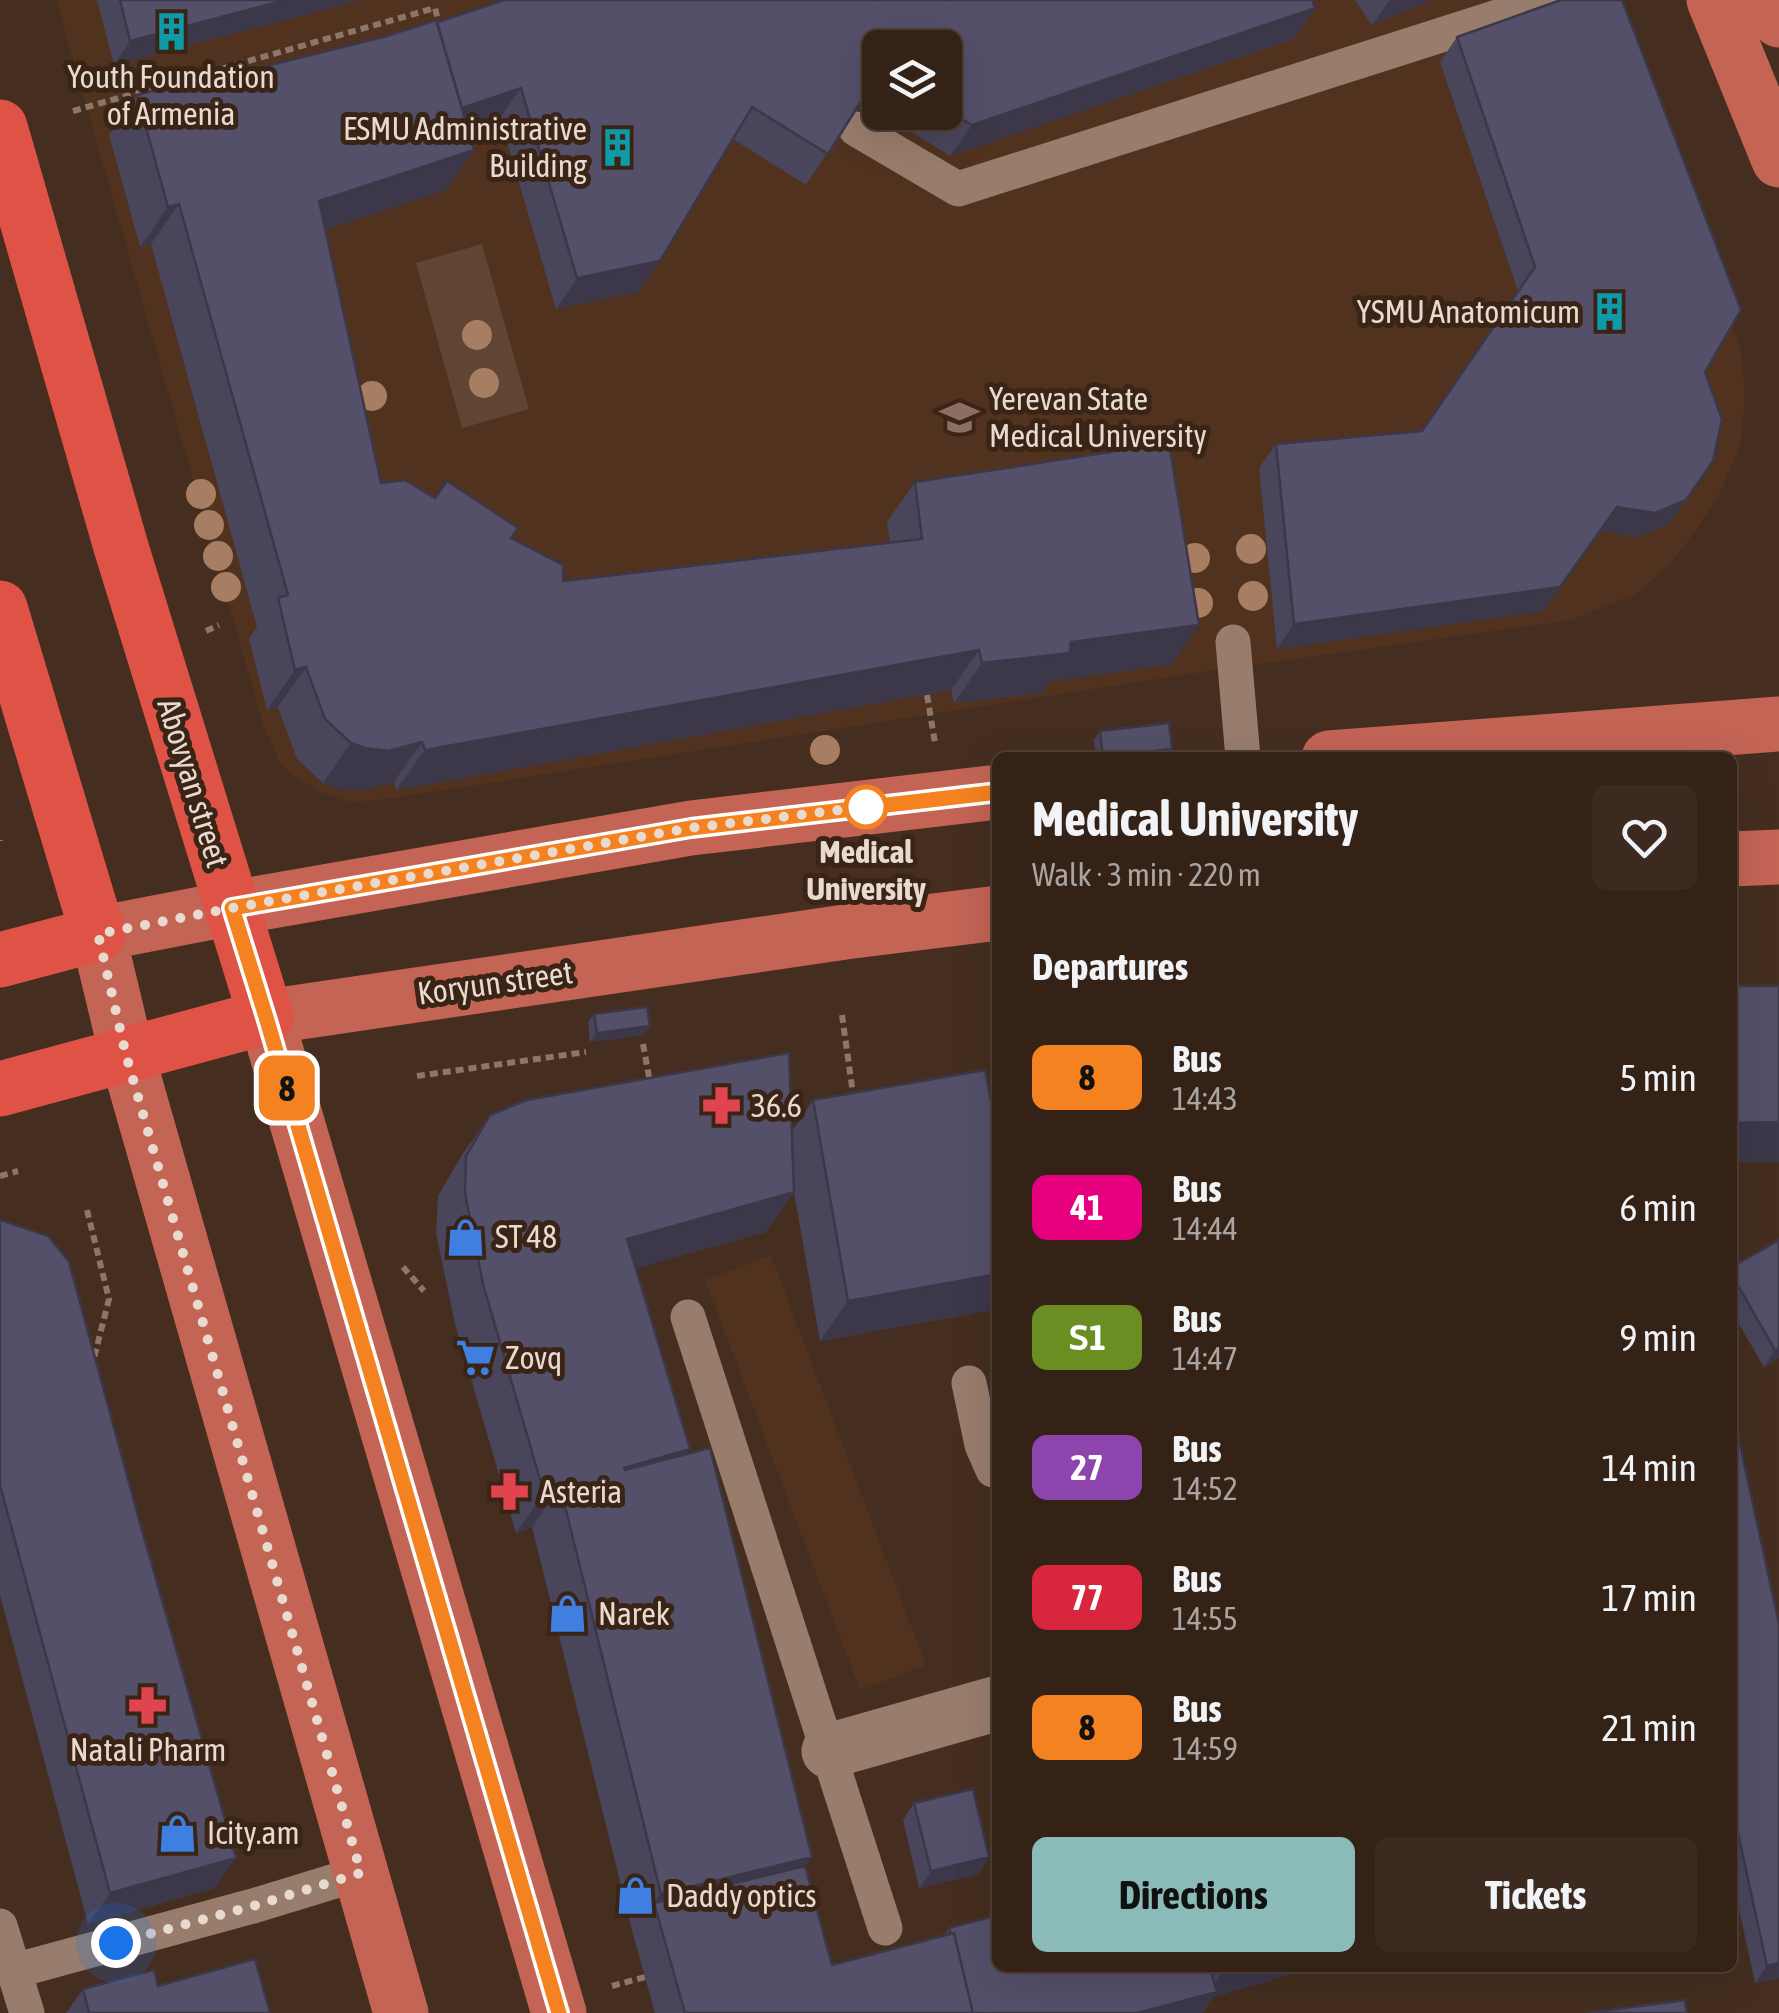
<!DOCTYPE html>
<meta charset="utf-8">
<style>
:root{--surface:#342217;--page:#3c2a20;--text:#f1f3f6;--muted:#a9a4a1;--line:#4e3f36;--accent:#8bbbb9}
body{margin:0;font-family:"Asap Condensed","Noto Sans Armenian",sans-serif;background:var(--page);color:var(--text);height:100vh;display:flex;flex-direction:column;font-size:38px;white-space:nowrap}
*{box-sizing:border-box;margin:0}
p{font-size:32px;color:var(--muted)}
.icon{flex:none;width:55px;height:55px;fill:none;stroke:currentColor;stroke-width:2;stroke-linecap:round;stroke-linejoin:round}
.map{position:relative;flex:1;overflow:hidden}
.side{position:absolute;left:992px;top:752px;width:745px;height:1220px;display:flex;flex-direction:column;background:var(--surface);border-radius:15px;box-shadow:0 10px 40px #0002,0 0 0 2px var(--line)}
.side>*{flex:none}
.badge{padding:0 20px;border-radius:15px;font-size:35px;line-height:65px}
.fabs{position:absolute;left:862px;top:30px;display:grid;gap:20px}
.fabs a{display:grid;place-items:center;width:100px;height:100px;border-radius:15px;background:var(--surface);box-shadow:0 10px 40px #0002,0 0 0 2px var(--line);font-size:50px}
.you{position:absolute;width:50px;height:50px;margin:-25px;border:8px solid #fff;border-radius:50%;background:#1a73e8;box-shadow:0 0 0 15px #1a73e833}
.map>.badge{position:absolute;translate:-50% -50%;box-shadow:0 0 0 5px #fff}
h2{padding:0 40px;font-size:38px;line-height:90px}
.round{display:grid;place-items:center;flex:none;width:105px;height:105px;border-radius:15px;background:var(--page)}
.headline{display:flex;align-items:center;justify-content:space-between;height:170px;padding:0 40px}
h1{font-size:48px;font-weight:700;line-height:75px}
.primary-button{display:flex;gap:20px;margin-top:auto;padding:20px 40px}
.primary-button a{flex:1;height:115px;border-radius:15px;background:var(--accent);color:#111;font-size:40px;font-weight:700;line-height:115px;text-align:center}
.primary-button a+a{background:var(--page);color:var(--text)}
ul{padding:0;list-style:none}
li{display:flex;align-items:center;gap:30px;height:130px;padding:0 40px}
li div{flex:1}
li b{display:block;font-size:38px}
li em{font-style:normal}
li .badge{min-width:110px;font-weight:700;text-align:center}
.map>svg:first-child{display:block}
.built{fill:#50321f;fill-rule:evenodd}
.green{fill:#614534}
.lines{fill:none;stroke-linecap:round;stroke-linejoin:round}
.path{stroke:#8b776a;stroke-width:6;stroke-dasharray:8 5;stroke-linecap:butt}
.lane{stroke:#997d6c;stroke-width:35}
.street{stroke:#997d6c;stroke-width:55}
.primary{stroke:#c36455;stroke-width:55}
.highway{stroke:#df5346;stroke-width:55}
.tree{fill:#a87e63}
.wall{fill:#49455b}
.shaded-wall{fill:#3c384a}
.building{fill:#55506a;stroke:#3c384a;stroke-width:2.5}
.line-casing{stroke:#fff;stroke-width:22}
.line{stroke:#f58220;stroke-width:15}
.walk{stroke:#e9dad0;stroke-width:10;stroke-dasharray:0 18}
.stop-dot{fill:#fff;stroke:#f58220;stroke-width:5}
.labels{text-anchor:middle;stroke-width:10;stroke-linejoin:round;paint-order:stroke}
.poi-label{font-size:32px;fill:#e9dad0;stroke:#3a2415;text-anchor:start}
.street-label{font-size:32px;fill:#e9dad0;stroke:#3a2415}
.stop-label{font-size:32px;font-weight:bold;fill:#e9dad0;stroke:#3a2415}
</style>
<div class="map">
<svg width="1779" height="2013" viewBox="0 0 1779 2013">
<rect width="100%" height="100%" fill="#452e1f"/>
<path class="built" d="M56,0H1618L1741,350L1745,393L1741,442L1722,489L1697,529L1670,564L1636,594L1572,620L1202,672L386,799L354,802L342,800L317,790L293,775L279,761L263,724ZM880,48H945V112H880Z
M771,1255L926,1665L860,1690L705,1280Z"/>
<path class="green" d="M482,244L529,409L462,428L416,263Z"/>
<g class="lines">
<path class="path" d="M73,111L435,8L440,28
M206,631L219,625
M927,695L935,743
M0,840V841
M842,1015L854,1101
M643,1044L650,1082
M417,1076L586,1052
M0,1176L18,1171
M87,1210L109,1299L94,1358
M403,1267L424,1291
M612,1986L645,1977"/>
<path class="lane" d="M856,129L958,189L1551,0
M1233,642L1243,758
M688,1317L885,1928
M969,1383L982,1445L993,1470L998,1469
M0,1926L14,1971L253,1906L361,1873
M14,1971L27,2013"/>
<path class="street" d="M829,1751L998,1703"/>
<path class="primary" d="M1714,0L1779,160
M1767,0L1779,20
M1329,758L1779,724
M1732,859L1779,857
M401,2013L127,1055L98,934L232,908L691,828L998,792
M559,2013L266,1017L845,932L998,913"/>
<path class="highway" d="M0,127L121,547L266,1017L0,1089
M0,608L98,934L0,960"/>
</g>
<g class="tree">
<circle cx="477" cy="335" r="15"/>
<circle cx="484" cy="383" r="15"/>
<circle cx="372" cy="396" r="15"/>
<circle cx="201" cy="494" r="15"/>
<circle cx="209" cy="525" r="15"/>
<circle cx="1251" cy="549" r="15"/>
<circle cx="218" cy="556" r="15"/>
<circle cx="1195" cy="558" r="15"/>
<circle cx="226" cy="587" r="15"/>
<circle cx="1253" cy="596" r="15"/>
<circle cx="1198" cy="603" r="15"/>
<circle cx="825" cy="750" r="15"/>
</g>
<path class="wall" d="M97,0H361L114,65Z
M1355,0H1431L1372,25Z
M1315,8L1294,39L950,156L880,112H945V48H880V112L861,101L806,185L733,139L638,292L556,309L500,118L468,129L474,150L446,190L325,230L381,483L435,498L511,538L563,581L890,543L887,522L915,482L1171,665L1050,681L1042,693L954,703L951,690L396,790L394,782L360,791L337,788L323,783L297,759L278,707L267,710L249,638L257,627L151,244L140,247L109,135L137,95L203,82L437,22Z
M1457,37L1705,372L1669,524L1638,537L1600,531L1543,611L1277,649L1259,468L1276,444L1421,431L1518,291L1440,62Z
M1100,731L1166,757L1096,758L1094,740Z
M594,1014L650,1026L644,1035L590,1042L588,1022Z
M813,1100L998,1137V1341L992,1310L820,1341L794,1192L766,1232L636,1268L686,1454L812,1857L805,1866L832,1965L944,1936L949,1928L998,1968H1312L1213,1997L1202,2013H655L633,1934L532,1527L516,1533L455,1324L436,1233L438,1196L462,1155L490,1115L792,1131Z
M0,1220L215,1888L88,1924L0,1595Z
M1732,1267L1779,1358L1764,1367L1732,1312Z
M1732,1407L1779,1978L1755,1983L1732,1877Z
M914,1803L989,1857L978,1874L919,1888L903,1820Z
M158,1986L270,2013H66L83,1989Z"/>
<path class="shaded-wall" d="M286,0H361L114,65L130,41Z
M1391,0H1431L1372,25L1389,1Z
M1315,8L1294,39L950,156L972,125Z
M521,88L500,118L438,139L459,109Z
M474,150L446,190L291,241L319,201Z
M179,204L151,244L140,247L168,207Z
M660,261L638,292L556,309L577,278Z
M1686,500L1669,524L1638,537L1600,531L1543,611L1277,649L1294,624L1617,507Z
M1199,625L1171,665L1050,681L1042,693L954,703L982,663L1071,642Z
M979,650L951,690L396,790L425,750Z
M306,667L278,707L267,710L295,670Z
M422,742L394,782L360,791L337,788L323,783L351,743Z
M1172,749L1166,757L1103,758Z
M650,1026L644,1035L590,1042L597,1033Z
M1779,1122V1162H1732V1123Z
M794,1192L766,1232L599,1279L627,1239Z
M998,1274V1303L992,1310L820,1341L848,1301Z
M1779,1348V1358L1764,1367L1775,1350Z
M690,1449L662,1489L596,1508L624,1468Z
M560,1486L532,1527L516,1533L544,1493Z
M812,1857L784,1897L654,1903L661,1894Z
M989,1857L978,1874L919,1888L931,1871Z
M236,1858L215,1888L88,1924L110,1893Z
M1779,1963V1978L1755,1983L1767,1966Z
M1247,1968H1312L1213,1997L1202,2013H1137L1206,1995L1220,1976Z"/>
<path class="building" d="M120,0H286L130,41Z
M504,0H1312L1315,8L972,125L945,109V48H880V69L877,67L870,87L828,154L752,107L660,261L577,278L521,88L462,108L437,22Z
M1561,0H1622L1741,310L1705,372L1722,419L1713,461L1686,500L1655,513L1617,507L1560,587L1294,624L1276,444L1422,431L1535,267L1457,37Z
M436,20L474,150L319,201L381,483L405,480L435,498L447,481L518,528L511,538L563,565V581L922,539L915,482L1169,443L1199,625L1071,642L1070,653L982,663L979,650L425,750L422,742L388,751L365,748L351,743L325,719L306,667L295,670L278,598L288,595L179,204L168,207L137,95L202,78L203,82L387,36Z
M1169,723L1172,749L1103,757L1100,731Z
M1732,986H1779V1122L1732,1123Z
M647,1007L650,1026L597,1033L594,1014Z
M789,1053L794,1192L627,1239L690,1449L624,1468L625,1470L710,1448L812,1857L661,1894L560,1486L544,1493L483,1284L465,1193L466,1156L490,1115L527,1100Z
M985,1070L998,1137V1274L848,1301L813,1100Z
M0,1220L48,1236L69,1262L141,1527L236,1858L110,1893L0,1485Z
M1779,1240V1348L1775,1350L1732,1275V1267Z
M1732,1407L1779,1624V1963L1767,1966L1732,1806Z
M973,1789L989,1857L931,1871L914,1803Z
M805,1866L832,1965L954,1933L973,2013H685L654,1903Z
M998,1915V1968H1210L1217,1992L1137,2013H973L954,1933L951,1934L949,1928Z
M255,1959L270,2013H89L83,1989L154,1970L158,1986Z
M1217,1968H1247L1220,1976Z
M1685,2000L1687,2013H1587Z"/>
<g class="lines">
<defs>
<path id="line" d="M559,2013L266,1017L232,908L691,828L998,792"/>
</defs>
<use href="#line" class="line-casing"/>
<use href="#line" class="line"/>
<path class="walk" d="M116,1943L253,1906L361,1873L126,1055L98,934L232,908L691,828L882,805L866,807"/>
</g>
<defs>
<symbol id="building-bare" viewBox="-9 -9 18 18"><path d="M-4-6H4V6H1V3H-1V6H-4ZM-2.5-4.3h1.7v1.8h-1.7ZM.8-4.3h1.7v1.8H.8ZM-2.5-1h1.7V.8h-1.7ZM.8-1h1.7V.8H.8Z" fill="#0f9aa8" stroke="#3a2415" stroke-width="2.5" paint-order="stroke"/></symbol>
<symbol id="university-bare" viewBox="-9 -9 18 18"><path d="M0-5L7-2L0 1L-7-2ZM-4 1L0 2.5L4 1V4Q0 6-4 4Z" fill="#8d6e63" stroke="#3a2415" stroke-width="2.5" paint-order="stroke"/></symbol>
<symbol id="pharmacy-bare" viewBox="-9 -9 18 18"><path d="M-2-6h4v4h4v4h-4v4h-4v-4h-4v-4h4Z" fill="#e0444e" stroke="#3a2415" stroke-width="2.5" paint-order="stroke"/></symbol>
<symbol id="shop-bare" viewBox="-9 -9 18 18"><path d="M-5-2.5h2.3a2.7 3.5 0 0 1 5.4 0H5L5.5 6h-11ZM-1.5-2.5h3a1.5 2.3 0 0 0-3 0Z" fill="#3f7fe0" stroke="#3a2415" stroke-width="2.5" paint-order="stroke"/></symbol>
<symbol id="supermarket-bare" viewBox="-9 -9 18 18"><path d="M-6-5.5h2.5l.6 2H6L4.5 2H-2.5L-4.4-4H-6ZM-1.5 3.2a1.3 1.3 0 1 0 .1 0ZM3 3.2a1.3 1.3 0 1 0 .1 0Z" fill="#3f7fe0" stroke="#3a2415" stroke-width="2.5" paint-order="stroke"/></symbol>
</defs>
<g fill-rule="evenodd">
<use href="#building-bare" x="144" y="4" width="55" height="55"/>
<use href="#building-bare" x="590" y="120" width="55" height="55"/>
<use href="#building-bare" x="1582" y="284" width="55" height="55"/>
<use href="#university-bare" x="932" y="390" width="55" height="55"/>
<use href="#pharmacy-bare" x="694" y="1078" width="55" height="55"/>
<use href="#shop-bare" x="438" y="1210" width="55" height="55"/>
<use href="#supermarket-bare" x="448" y="1330" width="55" height="55"/>
<use href="#pharmacy-bare" x="482" y="1464" width="55" height="55"/>
<use href="#shop-bare" x="540" y="1586" width="55" height="55"/>
<use href="#pharmacy-bare" x="120" y="1678" width="55" height="55"/>
<use href="#shop-bare" x="150" y="1806" width="55" height="55"/>
<use href="#shop-bare" x="608" y="1868" width="55" height="55"/>
</g>
<circle class="stop-dot" cx="866" cy="807" r="20"/>
<g class="labels">
<g class="poi-label">
<text x="171" y="88" text-anchor="middle">Youth Foundation<tspan x="171" dy="37">of Armenia</tspan></text>
<text x="587" y="140" text-anchor="end">ESMU Administrative<tspan x="587" dy="37">Building</tspan></text>
<text x="1580" y="323" text-anchor="end">YSMU Anatomicum</text>
<text x="989" y="410">Yerevan State<tspan x="989" dy="37">Medical University</tspan></text>
<text x="751" y="1117">36.6</text>
<text x="495" y="1248">ST 48</text>
<text x="505" y="1369">Zovq</text>
<text x="540" y="1503">Asteria</text>
<text x="598" y="1625">Narek</text>
<text x="148" y="1761" text-anchor="middle">Natali Pharm</text>
<text x="207" y="1844">Icity.am</text>
<text x="666" y="1907">Daddy optics</text>
</g>
<g class="street-label">
<text transform="translate(193 783) rotate(73)" y="11">Abovyan street</text>
<text transform="translate(495 983) rotate(-8)" y="11">Koryun street</text>
</g>
<g class="stop-label">
<text x="866" y="863">Medical<tspan x="866" dy="37">University</tspan></text>
</g>
</g>
</svg>
<div class="fabs">
<a><svg class="icon" aria-label="layers" viewBox="0 0 24 24"><path d="M12 4l9 5-9 5-9-5zM3 14l9 5 9-5"/></svg></a>
</div>
<div class="you" style="left:116px;top:1943px"></div>
<b class="badge" style="left:287px;top:1088px;background:#f58220;color:#111">8</b>
<section class="side">
<div class="headline"><div><h1>Medical University</h1><p>Walk · 3 min · 220 m</p></div><a class="round"><svg class="icon" aria-label="heart" viewBox="0 0 24 24"><path d="M12 20l-8-8c-3-5 5-10 8-4 3-6 11-1 8 4z"/></svg></a></div>
<h2>Departures</h2>
<ul>
<li><span class="badge" style="background:#f58220;color:#111">8</span><div><b>Bus</b><p>14:43</p></div><em>5 min</em></li>
<li><span class="badge" style="background:#e6007e;color:#fff">41</span><div><b>Bus</b><p>14:44</p></div><em>6 min</em></li>
<li><span class="badge" style="background:#6b8e23;color:#fff">Տ1</span><div><b>Bus</b><p>14:47</p></div><em>9 min</em></li>
<li><span class="badge" style="background:#8e44ad;color:#fff">27</span><div><b>Bus</b><p>14:52</p></div><em>14 min</em></li>
<li><span class="badge" style="background:#d7263d;color:#fff">77</span><div><b>Bus</b><p>14:55</p></div><em>17 min</em></li>
<li><span class="badge" style="background:#f58220;color:#111">8</span><div><b>Bus</b><p>14:59</p></div><em>21 min</em></li>
</ul>
<div class="primary-button"><a>Directions</a><a>Tickets</a></div>
</section>
</div>
